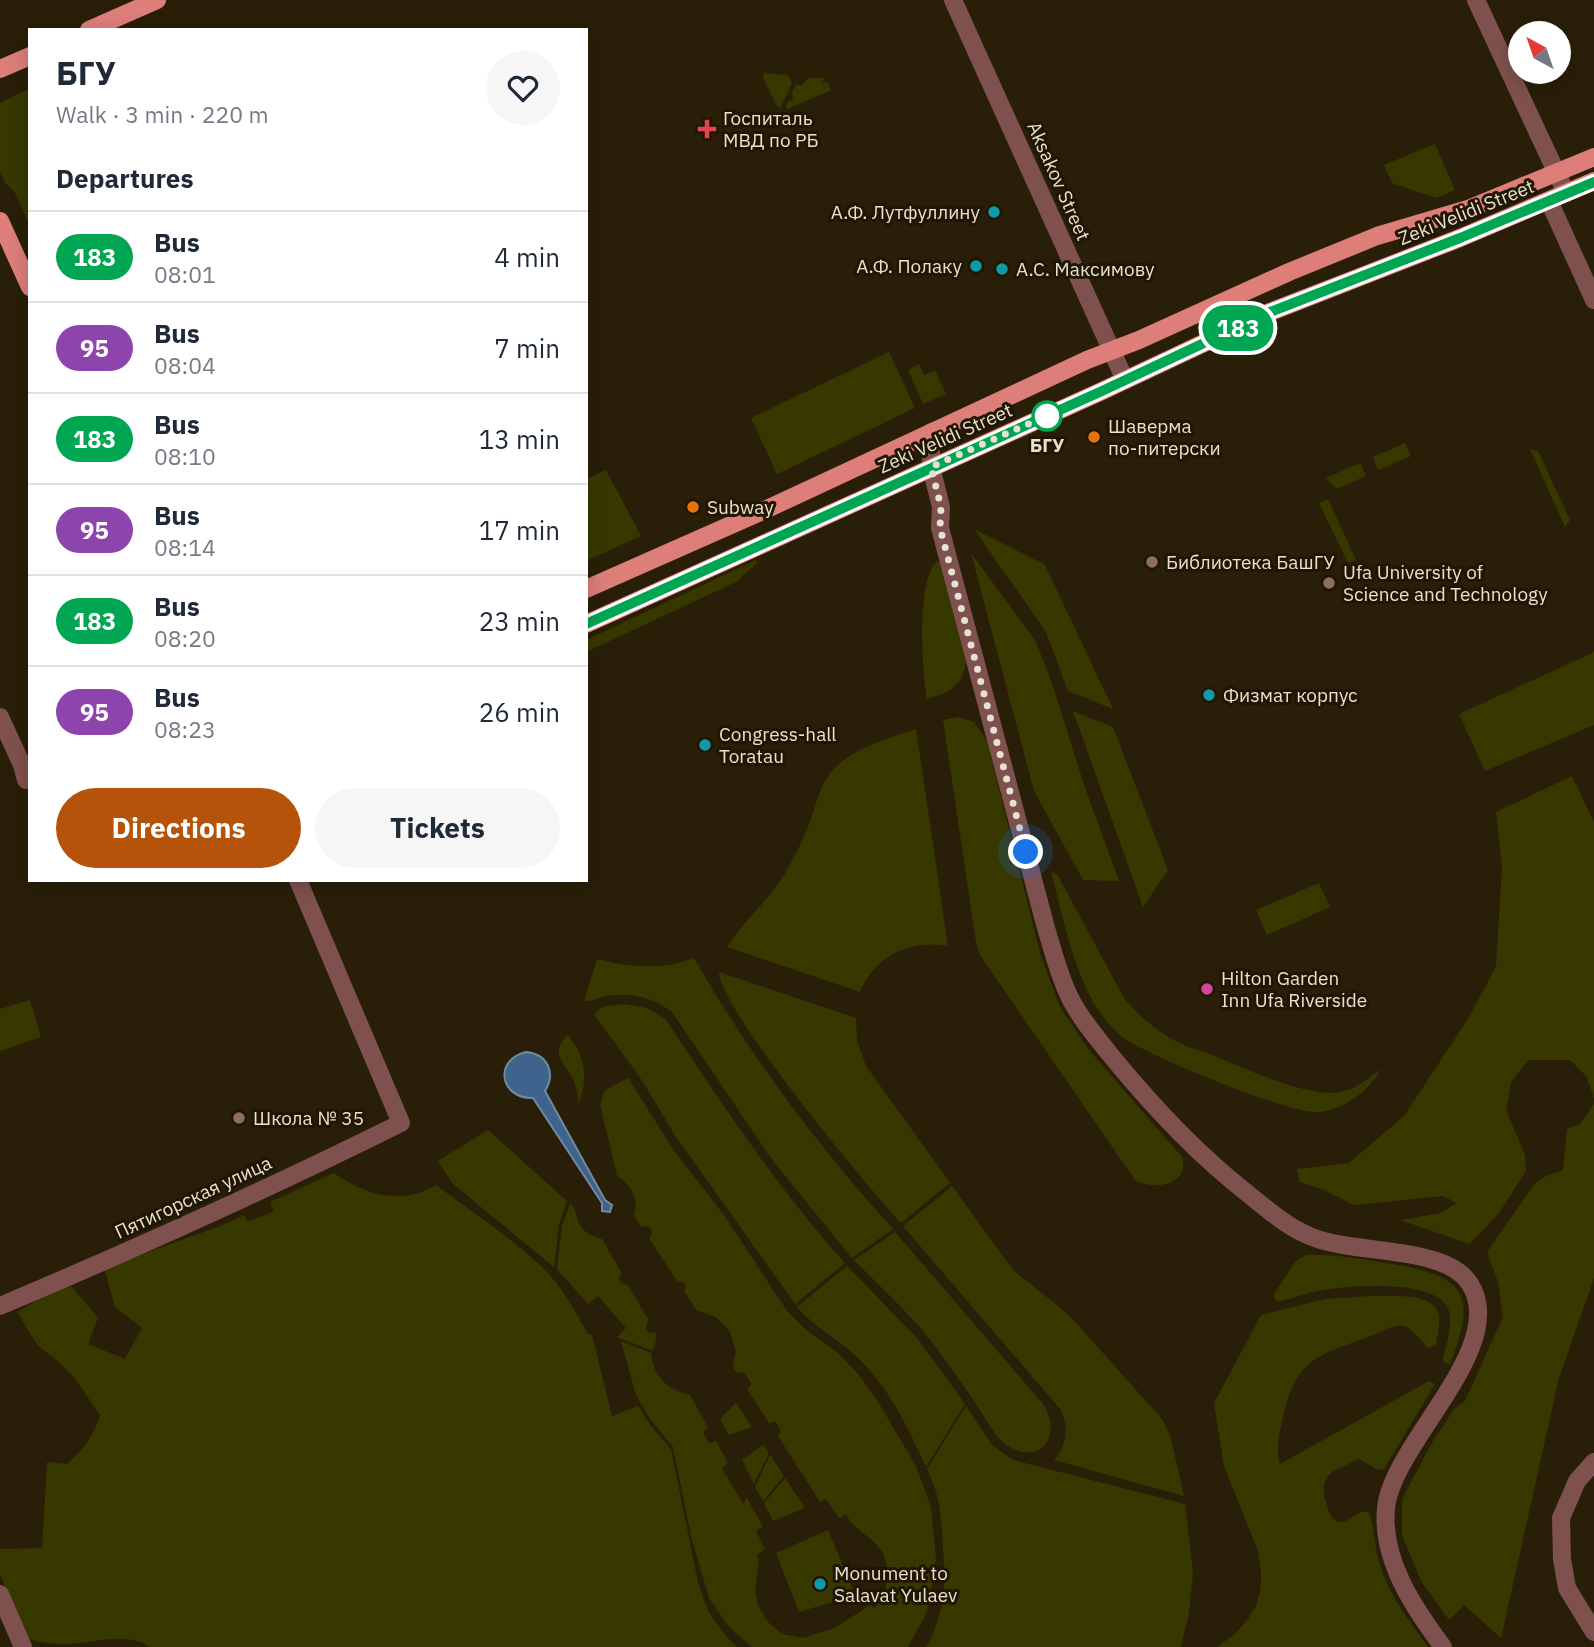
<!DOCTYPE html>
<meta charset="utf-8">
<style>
:root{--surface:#fff;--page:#f6f6f7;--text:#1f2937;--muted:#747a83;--line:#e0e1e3;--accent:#b45309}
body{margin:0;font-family:"IBM Plex Sans",sans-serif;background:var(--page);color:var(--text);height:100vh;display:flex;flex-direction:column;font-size:26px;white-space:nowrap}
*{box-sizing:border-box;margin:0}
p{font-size:23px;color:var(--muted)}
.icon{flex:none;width:38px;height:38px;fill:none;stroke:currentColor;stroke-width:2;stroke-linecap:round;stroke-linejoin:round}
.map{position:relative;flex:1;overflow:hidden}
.details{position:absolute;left:28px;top:28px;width:560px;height:854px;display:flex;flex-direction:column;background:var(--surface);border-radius:0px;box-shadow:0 4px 18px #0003}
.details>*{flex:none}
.badge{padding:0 14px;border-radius:23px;font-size:24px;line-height:46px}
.needle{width:46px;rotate:320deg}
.fabs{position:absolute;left:1508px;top:21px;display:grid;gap:14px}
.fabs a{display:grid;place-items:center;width:63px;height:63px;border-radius:50%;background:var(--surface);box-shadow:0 4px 18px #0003;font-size:35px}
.you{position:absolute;width:35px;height:35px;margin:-18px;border:5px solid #fff;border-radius:50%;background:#1a73e8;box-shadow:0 0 0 10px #1a73e833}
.map>.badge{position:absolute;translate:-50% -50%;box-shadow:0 0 0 4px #fff}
h2{padding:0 28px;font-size:26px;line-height:63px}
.round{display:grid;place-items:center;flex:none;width:74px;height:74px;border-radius:37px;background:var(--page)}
.summary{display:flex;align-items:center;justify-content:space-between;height:119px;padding:0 28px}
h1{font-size:33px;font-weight:800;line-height:52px}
.button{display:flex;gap:14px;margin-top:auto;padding:14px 28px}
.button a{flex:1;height:80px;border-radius:42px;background:var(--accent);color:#fff;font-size:28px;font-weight:800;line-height:80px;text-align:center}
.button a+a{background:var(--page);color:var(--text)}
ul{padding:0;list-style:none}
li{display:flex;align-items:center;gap:21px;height:91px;padding:0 28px;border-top:2px solid var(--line)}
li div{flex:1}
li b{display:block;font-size:26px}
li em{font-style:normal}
li .badge{min-width:77px;font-weight:700;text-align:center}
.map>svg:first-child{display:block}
.green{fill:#373800}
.water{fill:#3e638c;stroke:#7189a1;stroke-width:2}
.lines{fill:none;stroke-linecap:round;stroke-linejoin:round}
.minor{stroke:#7f514e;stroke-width:18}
.major{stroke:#de7e79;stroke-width:18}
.line-casing{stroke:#fff;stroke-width:16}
.line{stroke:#00a651;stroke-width:10}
.walk{stroke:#e8e1d3;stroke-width:7;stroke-dasharray:0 12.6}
.health-dot{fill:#e0444e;stroke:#201601;stroke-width:2.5}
.culture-dot{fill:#0f9aa8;stroke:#201601;stroke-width:2.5}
.stop-dot{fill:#fff;stroke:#00a651;stroke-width:3.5}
.food-dot{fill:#e8710a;stroke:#201601;stroke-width:2.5}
.education-dot{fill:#8d6e63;stroke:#201601;stroke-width:2.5}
.hotel-dot{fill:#d1479c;stroke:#201601;stroke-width:2.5}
.labels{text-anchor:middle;stroke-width:6;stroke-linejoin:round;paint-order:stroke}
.poi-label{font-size:19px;fill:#e8e1d3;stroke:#201601;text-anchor:start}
.street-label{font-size:19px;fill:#e8e1d3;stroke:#201601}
.stop-label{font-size:19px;font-weight:bold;fill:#e8e1d3;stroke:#201601}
</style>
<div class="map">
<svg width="1594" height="1647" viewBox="0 0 1594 1647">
<rect width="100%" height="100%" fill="#291f08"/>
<path class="green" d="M764,73L788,75L792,83L780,108L777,106L763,78Z
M808,78H825L822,82H827L831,90L788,109L786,108L788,102L793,99L792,92L796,85H802Z
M30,88V226L14,191L6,184L0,171V103Z
M1435,144L1455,190L1436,198L1392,183L1384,165Z
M889,352L915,408L777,474L751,418Z
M919,364L924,375L935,370L946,394L923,404L908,370Z
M1405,443L1411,456L1378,470L1373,457Z
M1530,449L1538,451L1570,520L1565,527Z
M1360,463L1366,476L1337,489L1326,478Z
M606,470L641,536L586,561V479Z
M1328,499L1356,560L1348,563L1319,503Z
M974,529L1045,565L1113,709L1068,691L1046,632Z
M971,553L1035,640L1051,680L1084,785L1119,881L1083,880L1034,791Z
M756,560L757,563L736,582L586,652V640Z
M937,561L941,563L966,662C963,686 949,693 927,699C922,671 916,581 937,561Z
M1594,652V725L1485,771L1459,714Z
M1073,711L1113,727L1168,870L1143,907Z
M959,717L974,722L987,741L1041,956L1060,1007L1089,1050L1182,1157C1191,1185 1153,1191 1135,1180L980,955L976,942L943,720Z
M916,729L948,946C909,939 875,956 860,992L727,947C743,921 768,902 784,875C794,858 803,840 810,822C817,801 821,780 838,765C859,746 890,738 916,729Z
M1572,776L1594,822V1098L1586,1076L1570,1060H1528L1511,1082L1506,1110L1525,1155L1526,1171L1499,1213L1470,1244L1400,1220L1441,1213L1457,1203L1443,1196L1354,1205L1324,1190L1300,1182L1297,1169L1349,1163L1404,1116L1468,1019L1496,967L1502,868L1496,812Z
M1051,872L1057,874L1124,998C1136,1013 1151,1026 1168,1037C1181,1045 1198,1050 1212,1055C1245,1068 1306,1098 1340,1092C1355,1090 1369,1078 1381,1069C1369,1091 1344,1110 1318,1112C1291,1115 1150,1056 1125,1039C1119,1034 1111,1027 1106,1020C1076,986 1063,916 1051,872Z
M1319,883L1330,907L1267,935L1256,910Z
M694,958C750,1056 818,1146 893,1229L852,1258L773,1161L672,1012C653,997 631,992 606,996C598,998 592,1001 584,1001L597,959C630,967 661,971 694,958Z
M719,972L856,1018L857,1041L866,1066L950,1183L901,1223C869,1188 719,1009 719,972Z
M30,1000L41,1037L0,1051V1009Z
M623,1004L647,1008L666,1020C722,1104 777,1188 845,1263L795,1304L676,1137L641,1079L594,1014L602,1007Z
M568,1035C585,1056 589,1079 578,1104C578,1096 577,1088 574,1081C566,1063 548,1054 568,1035Z
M628,1078L675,1152L724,1215L787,1311L806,1330L838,1353L859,1375L877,1400L916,1466L931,1507L936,1559L929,1603L924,1618L908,1647H752L729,1627L709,1598L691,1536L673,1447L651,1420L636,1395L621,1341L651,1353C653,1376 667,1390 690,1395L708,1427L703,1432L709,1443L716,1441L728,1463L722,1468L743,1504L747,1498L763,1527L756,1531L765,1549L757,1555L759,1561L755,1593L759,1608L768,1622L782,1634L803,1638L835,1628L870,1605L874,1609C883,1599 887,1591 886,1581C886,1573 888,1567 885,1559C879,1538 855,1533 846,1514L839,1518L826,1499L820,1502L778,1436L781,1430L775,1421L769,1423L747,1389L752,1384L744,1372L737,1373L733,1367L736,1351L730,1332L716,1317L696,1310L684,1291L686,1287L684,1282L677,1281L649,1238L652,1233L651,1228L646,1226L641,1227L634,1216C639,1198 632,1186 617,1176L600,1104L605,1090Z
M1594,1104V1278L1559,1378L1501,1638L1464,1605L1449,1620L1421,1581L1402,1535V1499L1433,1441L1455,1408L1465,1401L1503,1317L1498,1282L1487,1252L1535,1183L1546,1176L1563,1170L1567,1129L1580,1124Z
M488,1130L567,1201L559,1225L554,1267L453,1184L438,1161Z
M334,1173C365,1195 402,1206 436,1185C471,1211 514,1240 545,1270C563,1288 575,1312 588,1334L592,1335L612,1416L638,1406L650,1425L671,1449L698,1583L708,1611L724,1634L737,1647H150C124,1629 87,1646 57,1644C46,1644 34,1640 24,1637L0,1574V1549L42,1548L47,1462L67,1464C83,1450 94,1436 100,1415L76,1380L59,1362L38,1346L17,1312L68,1282L98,1318L88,1344L125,1359L142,1328L115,1307L104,1268L223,1225L244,1215L248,1222L274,1211L270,1202Z
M952,1186L1013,1270L1068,1314L1162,1419L1170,1435L1184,1496L1054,1460C1067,1445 1069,1428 1061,1410L903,1226Z
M570,1203L574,1208L580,1226L588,1234L602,1239L622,1274L619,1277L620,1283L628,1285L649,1321L646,1325V1329L650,1333L655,1332L657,1336L653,1351L617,1337L626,1328L598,1296L588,1304L557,1269L562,1226Z
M895,1232L1043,1404C1065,1439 1035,1469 1003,1442C995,1435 989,1425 984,1416C969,1394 954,1371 938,1350C914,1317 882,1289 854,1260Z
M1306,1255C1332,1254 1360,1259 1386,1263C1459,1275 1481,1288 1450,1364L1445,1363L1443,1359C1446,1345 1453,1326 1449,1311C1439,1277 1346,1285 1318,1291C1304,1293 1290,1301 1276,1301L1274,1294L1295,1262Z
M847,1266L918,1339L965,1404L926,1467C908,1427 888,1386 856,1356C837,1338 814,1327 797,1307Z
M1371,1296C1390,1297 1437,1291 1439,1317C1440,1326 1437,1336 1436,1345L1428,1348C1421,1341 1414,1329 1404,1326C1393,1324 1378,1333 1368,1337C1317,1356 1297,1358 1283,1416C1280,1432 1275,1448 1280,1464L1429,1381L1435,1384L1384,1469L1378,1470L1359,1459L1333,1471L1327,1477L1324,1485V1497L1330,1515L1337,1522L1346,1521L1363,1511L1369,1513C1375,1528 1374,1546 1379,1562C1389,1595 1408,1619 1428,1647H1217L1235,1634L1248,1619L1256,1606L1261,1588V1572L1258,1551L1224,1466L1214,1403L1261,1315L1325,1299Z
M736,1403L752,1427L729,1435L720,1419Z
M966,1406L992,1445L1013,1460L1185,1504L1193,1573L1189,1612L1181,1647H926C945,1615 946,1584 943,1547C941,1516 941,1498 927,1469Z
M763,1445L769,1453L754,1484L742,1460Z
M770,1455L784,1476L763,1501L755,1487Z
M785,1478L805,1508L773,1521L764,1503Z
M828,1530L853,1590L836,1601L799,1612L776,1553Z"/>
<path class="water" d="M526,1052C548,1054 556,1073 545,1091L605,1200L612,1205L610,1212L602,1211V1203L533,1098C500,1099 493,1060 526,1052Z"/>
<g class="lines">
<path class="minor" d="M953,0L1125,380
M1476,0L1566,193
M1549,201L1594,300
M931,432V467L941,507L940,528L1046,928C1053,951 1059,976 1070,998C1081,1020 1098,1039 1113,1058C1154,1108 1196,1153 1247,1193C1268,1210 1287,1227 1312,1237C1356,1255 1446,1245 1470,1284C1510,1347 1392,1444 1386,1508C1381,1560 1414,1608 1443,1647
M0,717L22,765L26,780
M0,1306C135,1249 270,1188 401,1123L298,880
M1594,1462L1577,1481L1561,1518L1562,1559L1567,1588L1594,1632
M0,1594L23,1647"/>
<path class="major" d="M89,30L157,0
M0,69L30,56
M0,221L30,287
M586,589L767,509L1087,360L1139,340L1289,272L1377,236L1468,209L1594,157
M586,624L1102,391L1270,312L1460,238L1594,181"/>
</g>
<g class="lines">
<defs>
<path id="line" d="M586,624L1102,391L1270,312L1460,238L1594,182"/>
</defs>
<use href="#line" class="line-casing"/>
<use href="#line" class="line"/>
<path class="walk" d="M1026,852L940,528L941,507L931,467L1053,413L1047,416"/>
</g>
<path class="health-dot" d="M703.5 118.5h7v7h7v7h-7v7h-7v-7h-7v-7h7z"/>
<g class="culture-dot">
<circle cx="994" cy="212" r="7"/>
<circle cx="976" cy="266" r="7"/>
<circle cx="1002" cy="269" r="7"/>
<circle cx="1209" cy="695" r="7"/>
<circle cx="705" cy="745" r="7"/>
<circle cx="820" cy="1584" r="7"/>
</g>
<circle class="stop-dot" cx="1047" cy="416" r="14"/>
<g class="food-dot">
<circle cx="1094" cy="437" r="7"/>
<circle cx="693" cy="507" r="7"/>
</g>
<g class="education-dot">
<circle cx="1152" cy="562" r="7"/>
<circle cx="1329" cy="583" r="7"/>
<circle cx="239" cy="1118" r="7"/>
</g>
<circle class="hotel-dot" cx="1207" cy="989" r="7"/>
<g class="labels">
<g class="poi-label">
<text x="723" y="125">Госпиталь<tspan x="723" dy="22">МВД по РБ</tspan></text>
<text x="980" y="219" text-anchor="end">А.Ф. Лутфуллину</text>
<text x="962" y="273" text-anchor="end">А.Ф. Полаку</text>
<text x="1016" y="276">А.С. Максимову</text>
<text x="1108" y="433">Шаверма<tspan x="1108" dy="22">по-питерски</tspan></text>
<text x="707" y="514">Subway</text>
<text x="1166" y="569">Библиотека БашГУ</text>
<text x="1343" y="579">Ufa University of<tspan x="1343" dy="22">Science and Technology</tspan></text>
<text x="1223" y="702">Физмат корпус</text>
<text x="719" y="741">Congress-hall<tspan x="719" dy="22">Toratau</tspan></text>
<text x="1221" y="985">Hilton Garden<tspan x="1221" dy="22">Inn Ufa Riverside</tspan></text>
<text x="253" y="1125">Школа № 35</text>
<text x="834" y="1580">Monument to<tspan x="834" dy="22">Salavat Yulaev</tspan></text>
</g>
<g class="street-label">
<text transform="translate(1059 181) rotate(66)" y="7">Aksakov Street</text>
<text transform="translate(1466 212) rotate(-22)" y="7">Zeki Velidi Street</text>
<text transform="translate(945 438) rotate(-24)" y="7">Zeki Velidi Street</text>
<text transform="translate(193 1197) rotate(-25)" y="7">Пятигорская улица</text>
</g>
<g class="stop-label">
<text x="1047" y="452">БГУ</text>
</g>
</g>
</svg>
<div class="fabs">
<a><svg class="needle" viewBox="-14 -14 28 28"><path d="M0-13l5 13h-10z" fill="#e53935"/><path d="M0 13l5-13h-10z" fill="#747a83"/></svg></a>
</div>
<div class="you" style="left:1026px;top:852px"></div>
<b class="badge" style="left:1238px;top:328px;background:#00a651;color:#fff">183</b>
<section class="details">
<div class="summary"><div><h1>БГУ</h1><p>Walk · 3 min · 220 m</p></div><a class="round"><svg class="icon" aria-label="heart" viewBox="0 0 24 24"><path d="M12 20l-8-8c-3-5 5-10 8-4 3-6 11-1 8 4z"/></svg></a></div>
<h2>Departures</h2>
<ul>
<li><span class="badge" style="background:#00a651;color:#fff">183</span><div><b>Bus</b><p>08:01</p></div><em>4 min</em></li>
<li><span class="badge" style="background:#8e44ad;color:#fff">95</span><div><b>Bus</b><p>08:04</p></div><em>7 min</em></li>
<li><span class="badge" style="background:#00a651;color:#fff">183</span><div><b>Bus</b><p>08:10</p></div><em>13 min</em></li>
<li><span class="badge" style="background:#8e44ad;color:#fff">95</span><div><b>Bus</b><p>08:14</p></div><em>17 min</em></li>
<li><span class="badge" style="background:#00a651;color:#fff">183</span><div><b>Bus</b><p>08:20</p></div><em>23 min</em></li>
<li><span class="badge" style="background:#8e44ad;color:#fff">95</span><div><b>Bus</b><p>08:23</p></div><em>26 min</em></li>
</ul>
<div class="button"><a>Directions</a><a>Tickets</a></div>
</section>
</div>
